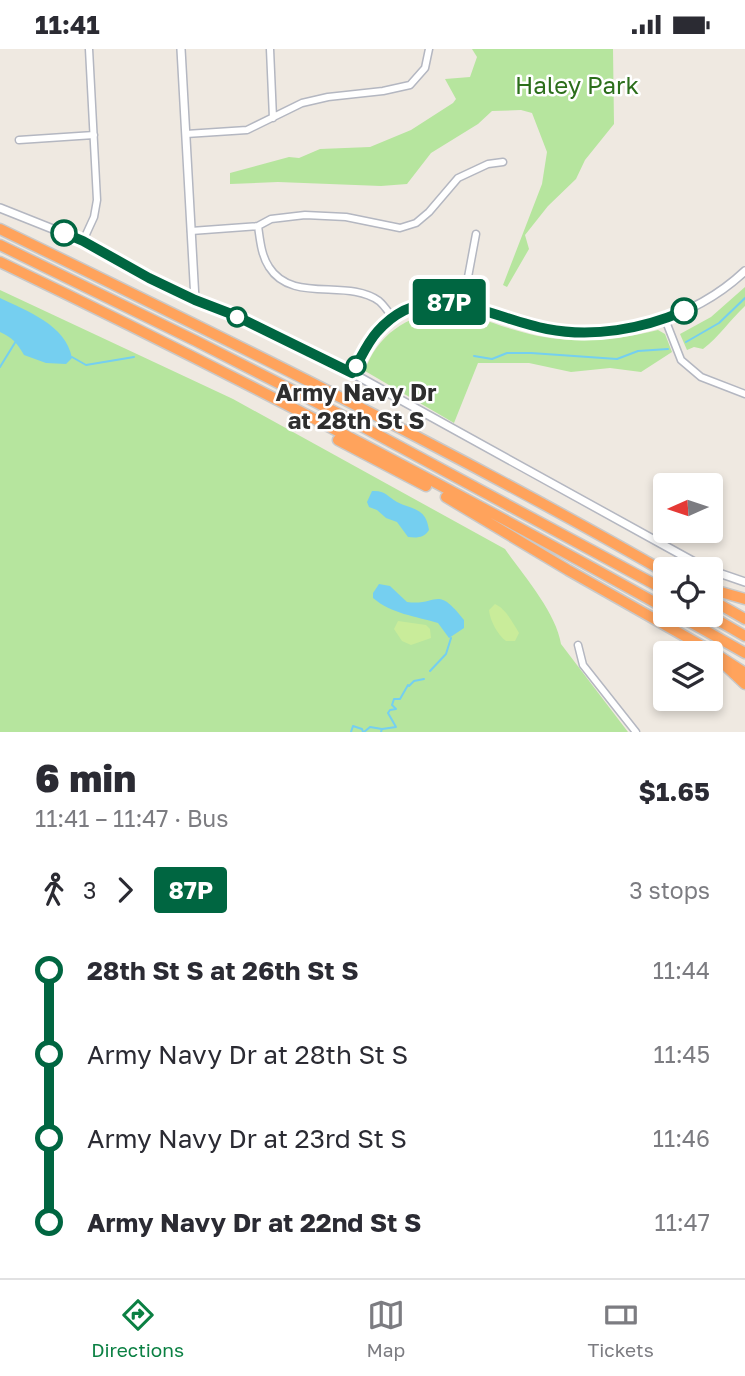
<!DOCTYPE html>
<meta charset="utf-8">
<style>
:root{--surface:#fff;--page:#f2f2f3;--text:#2b2b33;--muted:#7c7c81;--line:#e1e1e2;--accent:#0b8043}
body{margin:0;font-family:"Golos Text",sans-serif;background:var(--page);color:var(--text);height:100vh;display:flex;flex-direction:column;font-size:26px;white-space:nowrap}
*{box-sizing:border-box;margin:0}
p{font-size:23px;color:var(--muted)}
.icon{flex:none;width:38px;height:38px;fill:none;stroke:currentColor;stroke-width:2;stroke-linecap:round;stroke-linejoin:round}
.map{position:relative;height:683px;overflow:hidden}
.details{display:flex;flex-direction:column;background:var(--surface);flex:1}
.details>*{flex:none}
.badge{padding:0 14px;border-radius:5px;font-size:24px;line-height:46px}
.needle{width:46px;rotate:267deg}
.tools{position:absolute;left:653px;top:424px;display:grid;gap:14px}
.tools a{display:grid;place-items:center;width:70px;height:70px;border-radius:7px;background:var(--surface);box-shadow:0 4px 10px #0003;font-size:35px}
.map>.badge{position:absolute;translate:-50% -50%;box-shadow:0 0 0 4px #fff}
.legs{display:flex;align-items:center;gap:10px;height:77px;padding:0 35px;font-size:23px}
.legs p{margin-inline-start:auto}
.headline{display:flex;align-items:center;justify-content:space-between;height:119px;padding:0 35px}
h1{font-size:38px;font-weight:800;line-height:52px}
ul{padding:0 35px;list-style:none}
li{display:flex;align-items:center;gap:24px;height:84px;font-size:26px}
li i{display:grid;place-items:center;width:10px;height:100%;margin:0 9px;background:currentColor}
li i::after{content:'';width:18px;height:18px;margin:-9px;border:5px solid;border-radius:50%;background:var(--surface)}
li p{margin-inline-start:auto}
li:first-child i{background:linear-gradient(#0000 50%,currentColor 0)}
li:last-child i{background:linear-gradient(currentColor 50%,#0000 0)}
.status{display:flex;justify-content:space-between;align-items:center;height:49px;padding:0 35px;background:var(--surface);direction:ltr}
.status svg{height:19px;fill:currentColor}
.menu{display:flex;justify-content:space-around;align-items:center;height:98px;border-top:2px solid var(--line);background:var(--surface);font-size:19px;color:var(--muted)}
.menu a{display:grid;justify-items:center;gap:4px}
.menu .current{color:var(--accent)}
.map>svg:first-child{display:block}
.green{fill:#b6e59e}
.pitch{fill:#c9ec9a}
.water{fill:#75cff0}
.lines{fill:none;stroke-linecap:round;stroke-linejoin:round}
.stream{stroke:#75cff0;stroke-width:2}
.minor-casing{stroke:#b4b7c1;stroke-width:9}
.tertiary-casing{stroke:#b4b7c1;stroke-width:10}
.motorway-casing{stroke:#c9c9c9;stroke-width:13}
.minor{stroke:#fff;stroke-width:6}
.tertiary{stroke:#fff;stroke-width:7}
.motorway{stroke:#ffa35c;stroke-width:10}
.line-1-casing{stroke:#fff;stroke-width:16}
.line-1{stroke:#006641;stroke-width:10}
.stop-1-dot{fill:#fff;stroke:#006641;stroke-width:3.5}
.labels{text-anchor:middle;stroke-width:5;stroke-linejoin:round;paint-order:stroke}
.park-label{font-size:24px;fill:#2c6e1b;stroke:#fff}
.stop-label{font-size:24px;font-weight:bold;fill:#2e2e2e;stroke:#fff}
</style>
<div class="status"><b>11:41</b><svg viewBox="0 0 49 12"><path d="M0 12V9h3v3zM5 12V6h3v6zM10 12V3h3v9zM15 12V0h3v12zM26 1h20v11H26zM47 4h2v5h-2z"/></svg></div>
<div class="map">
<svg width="745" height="683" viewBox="0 0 745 683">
<rect width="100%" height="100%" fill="#efe9e1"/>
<path class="green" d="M472,0H613L614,75L585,111L576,130L548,157L525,186L529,200L507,238L503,236L542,135L547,103L532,64L521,61L492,62L478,75L431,104L407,135L381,137L278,133L230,135V124L289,108L299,109L320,100L370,98L411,81L453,54L456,50L445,30L470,28L477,8Z
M745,238V257C730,271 719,288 703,300L694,298L687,301L680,285L711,268Z
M0,241L233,350L505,500C523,526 556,563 561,595L628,683H0Z
M443,262C471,264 495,276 522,283C567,296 613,292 658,281L665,285L672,303L641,323L610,319L571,323L529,314H478L454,374L365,322C376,287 407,266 443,262Z"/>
<path class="pitch" d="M495,555C506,560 513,574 519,584L515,592H506C498,586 490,572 489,561Z
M398,572L426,576L430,580L431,589L411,596L402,592L394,580Z"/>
<path class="water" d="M0,249C27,262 66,276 72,309L66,315L46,314L24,306C17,294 13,289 0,283Z
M372,442C385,441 387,447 397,453C412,461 426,458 429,481C424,489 417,489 408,488L397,473L386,469L377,461L369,458L367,453Z
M379,535L390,537L407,553C439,557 436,535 464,571V579L449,589L438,574C415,567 392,565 373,549V544Z"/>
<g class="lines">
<path class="stream" d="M686,293L719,274L745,249
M474,307L492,310L507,304H531L617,310L638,302L668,300
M72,308L86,316L134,308
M0,318L16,292
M430,622L446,605L451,589
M351,683L353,677L362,680L363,683
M364,683L370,678L382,680
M381,683L382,680L396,678L388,664L390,661L396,660L392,656L394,650H400L408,636L409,637L414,632L424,630"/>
<defs>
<path id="minor" d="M270,0L273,69
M186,85L247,81L302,54L328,48L383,42L410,36L425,19L429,0
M19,91L94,86
M258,177C260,190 261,206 269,218C292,255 347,229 379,252C384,256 389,264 393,269
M191,182L258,177L271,170L305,166L346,168L400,179L416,174L429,163L458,129L488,115L503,113
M83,192L94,168L97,151L89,0
M463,255L476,185
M665,270L681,311L701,328L745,345
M578,596L583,616L636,683"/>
<path id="tertiary" d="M181,0L195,251
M0,159L83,192L149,228L195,251L234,266L352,324L707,520
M352,324C360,311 367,294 377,283C426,226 489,269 546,280C616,293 694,270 745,222
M710,521L745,533"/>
<path id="motorway" d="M0,180C224,289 449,399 665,523
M0,196L196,292L343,367L665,541
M0,213C225,321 447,437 665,559
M338,391L426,437
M446,448L568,521L711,602L745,624
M710,540L745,550
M710,550L745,570
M676,565L745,604
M707,565L745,587
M727,618L745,635"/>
</defs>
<use href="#minor" class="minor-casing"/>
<use href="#tertiary" class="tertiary-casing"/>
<use href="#motorway" class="motorway-casing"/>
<use href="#minor" class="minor"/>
<use href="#tertiary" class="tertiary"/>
<use href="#motorway" class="motorway"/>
</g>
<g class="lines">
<defs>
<path id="line-1" d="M64,184L83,192L149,229L195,251L234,266L352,324C360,311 367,294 377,283C427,225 489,269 547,280C593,289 642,280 684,262"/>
</defs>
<use href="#line-1" class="line-1-casing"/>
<use href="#line-1" class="line-1"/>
</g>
<g class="stop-1-dot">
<circle cx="64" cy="184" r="12"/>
<circle cx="684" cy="262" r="12"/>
<circle cx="237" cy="268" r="9"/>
<circle cx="356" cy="317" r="9"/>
</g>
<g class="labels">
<g class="park-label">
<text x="577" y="45">Haley Park</text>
</g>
<g class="stop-label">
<text x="356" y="352">Army Navy Dr<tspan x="356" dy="28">at 28th St S</tspan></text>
</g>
</g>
</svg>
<div class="tools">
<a><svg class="needle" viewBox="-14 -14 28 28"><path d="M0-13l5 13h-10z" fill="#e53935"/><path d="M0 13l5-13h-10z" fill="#7c7c81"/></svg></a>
<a><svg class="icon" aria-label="locate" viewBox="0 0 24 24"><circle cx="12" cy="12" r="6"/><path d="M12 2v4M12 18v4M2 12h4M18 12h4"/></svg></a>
<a><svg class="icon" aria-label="layers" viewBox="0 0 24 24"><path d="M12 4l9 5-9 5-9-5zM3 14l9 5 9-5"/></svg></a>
</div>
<b class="badge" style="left:449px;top:253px;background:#006641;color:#fff">87P</b>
</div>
<section class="details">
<div class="headline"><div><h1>6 min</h1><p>11:41 – 11:47 · Bus</p></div><b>$1.65</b></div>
<div class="legs"><svg class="icon" aria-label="walk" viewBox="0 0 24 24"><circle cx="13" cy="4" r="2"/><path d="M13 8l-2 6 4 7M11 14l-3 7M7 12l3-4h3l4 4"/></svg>3<svg class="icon" aria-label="forward" viewBox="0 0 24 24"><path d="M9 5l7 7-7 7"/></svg><b class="badge" style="background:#006641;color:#fff">87P</b><p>3 stops</p></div>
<ul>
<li><i style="color:#006641"></i><b>28th St S at 26th St S</b><p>11:44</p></li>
<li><i style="color:#006641"></i><span>Army Navy Dr at 28th St S</span><p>11:45</p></li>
<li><i style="color:#006641"></i><span>Army Navy Dr at 23rd St S</span><p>11:46</p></li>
<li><i style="color:#006641"></i><b>Army Navy Dr at 22nd St S</b><p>11:47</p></li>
</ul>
</section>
<nav class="menu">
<a class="current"><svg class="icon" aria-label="directions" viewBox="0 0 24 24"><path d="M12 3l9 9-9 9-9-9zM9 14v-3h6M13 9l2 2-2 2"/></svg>Directions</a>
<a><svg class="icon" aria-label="map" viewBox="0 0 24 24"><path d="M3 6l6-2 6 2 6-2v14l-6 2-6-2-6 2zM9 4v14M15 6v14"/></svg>Map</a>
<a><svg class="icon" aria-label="tickets" viewBox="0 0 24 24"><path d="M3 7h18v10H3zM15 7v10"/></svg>Tickets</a>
</nav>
